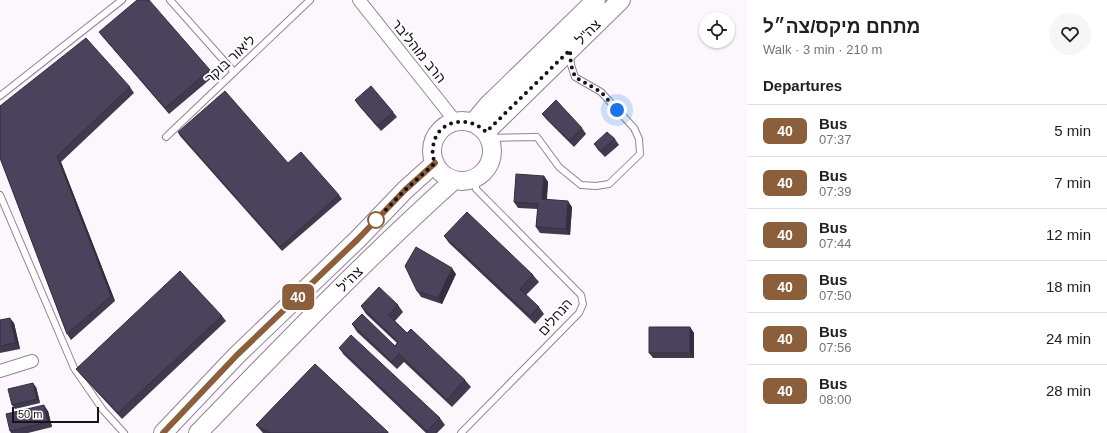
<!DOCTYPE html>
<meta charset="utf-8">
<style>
:root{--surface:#fff;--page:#f6f6f6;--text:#202124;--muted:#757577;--line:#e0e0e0}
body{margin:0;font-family:Arial,"Noto Sans Hebrew",sans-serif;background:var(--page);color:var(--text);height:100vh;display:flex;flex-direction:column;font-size:15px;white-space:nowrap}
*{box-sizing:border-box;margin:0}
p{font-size:13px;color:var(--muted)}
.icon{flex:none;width:22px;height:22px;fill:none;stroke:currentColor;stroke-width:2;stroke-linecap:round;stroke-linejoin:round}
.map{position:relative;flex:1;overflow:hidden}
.drawer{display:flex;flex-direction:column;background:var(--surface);width:360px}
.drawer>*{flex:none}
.badge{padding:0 8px;border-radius:6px;font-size:14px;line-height:26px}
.fabs{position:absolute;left:699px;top:12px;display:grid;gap:8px}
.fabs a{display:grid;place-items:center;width:36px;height:36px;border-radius:50%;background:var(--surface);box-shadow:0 1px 3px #0004;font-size:20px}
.scale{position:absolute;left:12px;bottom:10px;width:87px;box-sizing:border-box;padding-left:4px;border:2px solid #191119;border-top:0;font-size:11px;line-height:14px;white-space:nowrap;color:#191119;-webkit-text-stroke:3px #fff;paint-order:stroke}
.you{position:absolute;width:20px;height:20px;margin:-10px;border:3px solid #fff;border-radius:50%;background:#1a73e8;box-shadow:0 0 0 6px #1a73e833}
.map>.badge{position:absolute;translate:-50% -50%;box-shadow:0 0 0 2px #fff}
h2{padding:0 16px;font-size:15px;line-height:36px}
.round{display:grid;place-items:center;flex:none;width:42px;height:42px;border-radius:21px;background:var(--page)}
.overview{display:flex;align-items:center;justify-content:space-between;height:68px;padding:0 16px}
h1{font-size:19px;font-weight:700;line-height:30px}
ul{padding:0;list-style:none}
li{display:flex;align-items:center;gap:12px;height:52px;padding:0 16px;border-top:1px solid var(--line)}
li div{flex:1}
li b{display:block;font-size:15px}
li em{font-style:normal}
li .badge{min-width:44px;font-weight:700;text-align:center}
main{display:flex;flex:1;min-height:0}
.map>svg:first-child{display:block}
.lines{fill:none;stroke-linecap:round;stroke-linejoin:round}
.lane-casing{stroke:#958197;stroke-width:8}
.street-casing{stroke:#958197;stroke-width:14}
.secondary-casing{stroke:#958197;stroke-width:20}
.lane{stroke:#fff;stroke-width:6}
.street{stroke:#fff;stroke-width:12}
.secondary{stroke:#fff;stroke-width:18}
.wall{fill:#403a4e}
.shaded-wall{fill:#342f40}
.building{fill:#4b435b;stroke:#342f40}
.line-casing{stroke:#fff;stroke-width:9}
.line{stroke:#8b5e3c;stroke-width:6}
.walk{stroke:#191119;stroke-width:4;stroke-dasharray:0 7.2}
.stop-dot{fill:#fff;stroke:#8b5e3c;stroke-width:2}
.labels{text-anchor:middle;stroke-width:4;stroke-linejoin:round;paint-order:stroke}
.street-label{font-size:14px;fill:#191119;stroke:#fff}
</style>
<main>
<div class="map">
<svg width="747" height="433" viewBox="0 0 747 433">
<rect width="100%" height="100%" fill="#fcf7fc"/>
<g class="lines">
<defs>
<path id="lane" d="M170,0L234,72
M0,96L122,0
M166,137L310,0
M490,138L537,137L559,167L581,185L596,186L609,184L640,154L639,139L634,128L601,92L575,77L571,65L570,53
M0,195L74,368L103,410L124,433
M461,433L579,313L583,304L581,295L476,189V178"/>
<path id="street" d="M359,0L456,122
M0,371L32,361"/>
<path id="secondary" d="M432 151a30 30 0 1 1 60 0a30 30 0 1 1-60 0Z
M473,123L488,105L596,0
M486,132L621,0
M163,433L237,355L358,239L405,190L435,163
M198,433C281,347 365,260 454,180"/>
</defs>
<use href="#lane" class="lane-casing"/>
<use href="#street" class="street-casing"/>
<use href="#secondary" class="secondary-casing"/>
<use href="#lane" class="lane"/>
<use href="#street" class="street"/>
<use href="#secondary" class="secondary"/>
</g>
<path class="wall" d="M99,32L210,70L214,76L169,114L103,37Z
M130,87L134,93L61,162L115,301L71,340L67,334L0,158Z
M355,100L393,112L397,117L381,131L359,106Z
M542,114L582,128L586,134L574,147L546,119Z
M178,132L288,163L339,195L342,199L282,251L180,136Z
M615,139L619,145L605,157L598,150L594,144Z
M544,176L548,182L547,199L572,207L570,235L540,233L536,227L538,209L518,208L514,202Z
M444,236L533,275L539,282L526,295L539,307L544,314L535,324L449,243Z
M456,274L442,304L421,297L417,291Z
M398,305L403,312L395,321L407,333L465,380L471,387L452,407L404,362L397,369L357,332L352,324L395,346L397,343L366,314L361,306Z
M222,316L226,321L122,419L80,374L76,369Z
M0,320L14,323L20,349L0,353Z
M690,327L694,333V358H653L649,353Z
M339,348L440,418L445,425L437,433H426L344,355Z
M315,364L389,433H263L262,432L256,425Z
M36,387L40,403L15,409L12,405Z
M48,411L52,427L28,433H11L10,431Z"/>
<path class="shaded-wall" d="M57,156L61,162L115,301L111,296Z
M544,176L548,182L546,205L542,199Z
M568,201L572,207L570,235L566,229Z
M452,268L456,274L442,304L438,298Z
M10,318L14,323L20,349L16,343Z
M690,327L694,333V358L690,353Z
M33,383L36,387L40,403L37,399Z
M44,405L48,411L52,427L48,422Z"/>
<path class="building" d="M137,0H149L210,70L165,108L99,32Z
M86,38L130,87L57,156L111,296L67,334L0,158V106Z
M371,86L393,112L377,126L355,100Z
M225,91L288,163L301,152L339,195L280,247L178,132Z
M556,100L582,128L570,141L542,114Z
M607,132L615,139L601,151L594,144Z
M516,174L544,176L542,199L568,201L566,229L536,227L538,204L514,202Z
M467,212L533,275L520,289L539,307L530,316L444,236Z
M416,247L452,268L438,298L417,291L405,266Z
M180,271L222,316L118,413L76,369Z
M379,287L398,305L388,315L407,333L411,329L465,380L447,400L399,354L392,362L352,324L362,314L395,346L398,342L361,306Z
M10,318L16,343L0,346V320Z
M649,327H690V353H649Z
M351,335L440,418L427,431L339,348Z
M315,364L388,432L387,433H270L256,425Z
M33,383L37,399L12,405L8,389Z
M44,405L48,422L10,431L6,414Z"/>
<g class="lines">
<defs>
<path id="line" d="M163,433L237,355L358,239L405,190L435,163"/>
</defs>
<use href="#line" class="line-casing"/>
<use href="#line" class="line"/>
<path class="walk" d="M376,220L405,190L435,163C433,158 432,153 433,148C435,120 468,114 486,132L570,50L571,65L575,77L601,92L617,110"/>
</g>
<circle class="stop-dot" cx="376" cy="220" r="8"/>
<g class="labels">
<g class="street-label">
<text transform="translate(588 32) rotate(-45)" y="5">צה"ל</text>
<text transform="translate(419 51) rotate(51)" y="5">הרב מוהליבר</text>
<text transform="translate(230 59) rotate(-43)" y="5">ליאור בוקר</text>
<text transform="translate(350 279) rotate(-45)" y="5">צה"ל</text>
<text transform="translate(555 317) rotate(-49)" y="5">הנחלים</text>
</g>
</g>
</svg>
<div class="fabs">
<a><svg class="icon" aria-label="locate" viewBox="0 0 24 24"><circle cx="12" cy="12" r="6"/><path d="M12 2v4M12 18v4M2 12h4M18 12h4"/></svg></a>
</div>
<div class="scale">50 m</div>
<div class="you" style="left:617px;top:110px"></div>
<b class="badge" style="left:298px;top:297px;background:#8b5e3c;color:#fff">40</b>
</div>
<section class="drawer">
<div class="overview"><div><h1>מתחם מיקס/צה״ל</h1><p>Walk · 3 min · 210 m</p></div><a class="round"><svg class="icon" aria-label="heart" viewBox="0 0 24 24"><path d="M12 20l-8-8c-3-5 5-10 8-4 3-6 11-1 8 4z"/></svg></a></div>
<h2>Departures</h2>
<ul>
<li><span class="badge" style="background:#8b5e3c;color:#fff">40</span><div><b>Bus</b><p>07:37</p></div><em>5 min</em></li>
<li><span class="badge" style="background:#8b5e3c;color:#fff">40</span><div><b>Bus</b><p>07:39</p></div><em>7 min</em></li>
<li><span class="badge" style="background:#8b5e3c;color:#fff">40</span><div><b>Bus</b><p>07:44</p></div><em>12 min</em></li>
<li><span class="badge" style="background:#8b5e3c;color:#fff">40</span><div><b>Bus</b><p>07:50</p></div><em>18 min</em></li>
<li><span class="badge" style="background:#8b5e3c;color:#fff">40</span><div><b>Bus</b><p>07:56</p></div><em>24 min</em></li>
<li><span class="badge" style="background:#8b5e3c;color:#fff">40</span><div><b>Bus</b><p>08:00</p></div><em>28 min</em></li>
</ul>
</section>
</main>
